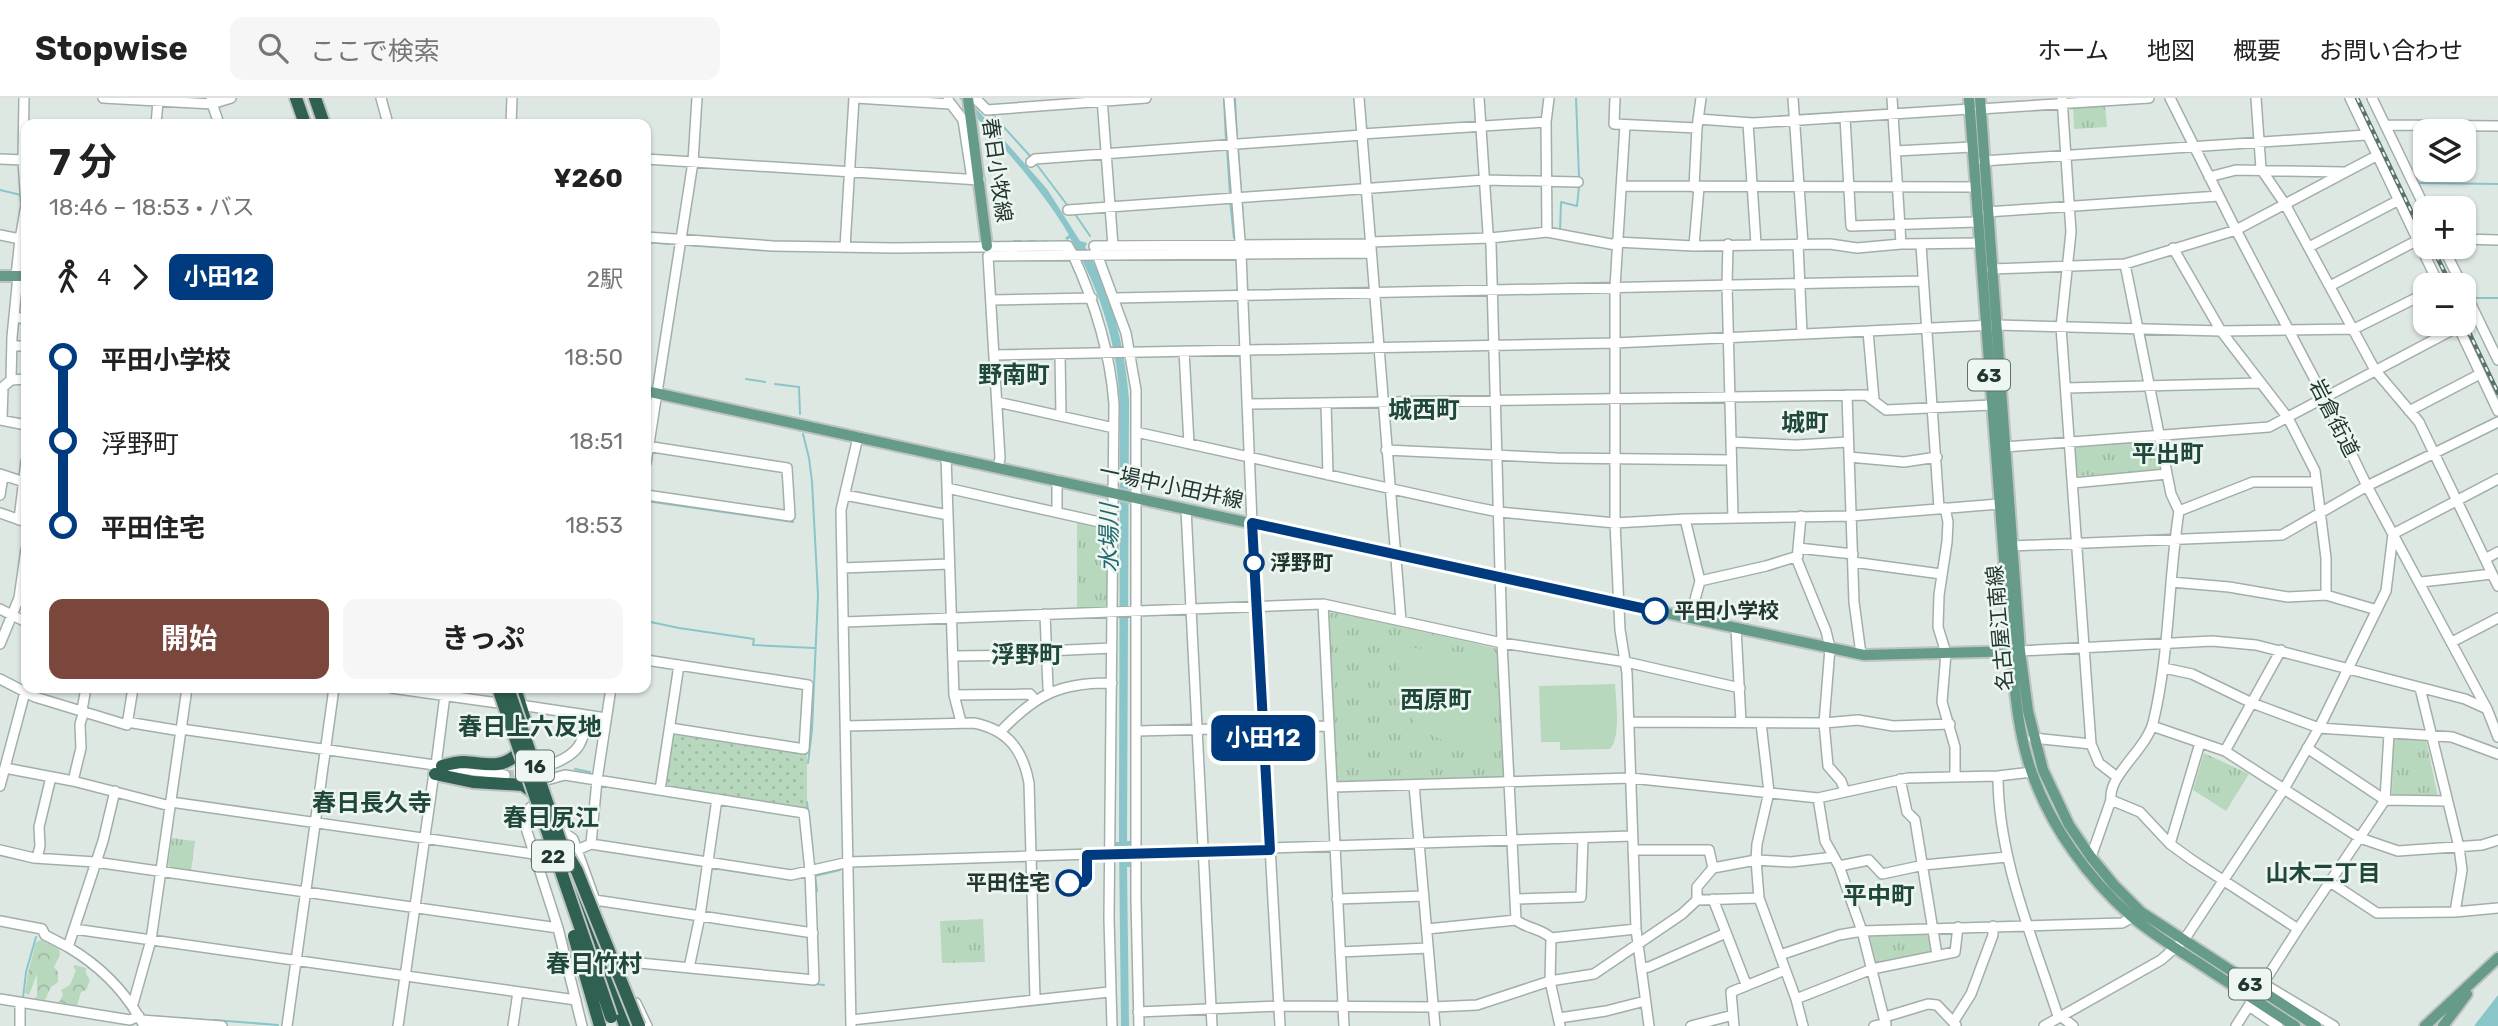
<!DOCTYPE html>
<html lang="ja">
<meta charset="utf-8">
<style>
:root{--surface:#fff;--page:#f6f6f6;--text:#222;--muted:#767676;--line:#e0e0e0;--accent:#7b473d}
body{margin:0;font-family:Rubik,"Noto Sans JP",sans-serif;background:var(--page);color:var(--text);height:100vh;display:flex;flex-direction:column;font-size:26px;white-space:nowrap}
*{box-sizing:border-box;margin:0}
p{font-size:23px;color:var(--muted)}
.icon{flex:none;width:38px;height:38px;fill:none;stroke:currentColor;stroke-width:2;stroke-linecap:round;stroke-linejoin:round}
.map{position:relative;flex:1;overflow:hidden}
.details{position:absolute;left:21px;top:21px;width:630px;height:574px;display:flex;flex-direction:column;background:var(--surface);border-radius:14px;box-shadow:0 2px 5px #0004}
.details>*{flex:none}
.badge{padding:0 14px;border-radius:10px;font-size:24px;line-height:46px}
.controls{position:absolute;left:2413px;top:21px;display:grid;gap:14px}
.controls a{display:grid;place-items:center;width:63px;height:63px;border-radius:14px;background:var(--surface);box-shadow:0 2px 5px #0004;font-size:35px}
.map>.badge{position:absolute;translate:-50% -50%;box-shadow:0 0 0 4px #fff}
.legs{display:flex;align-items:center;gap:10px;height:77px;padding:0 28px;font-size:23px}
.legs p{margin-inline-start:auto}
.head{display:flex;align-items:center;justify-content:space-between;height:119px;padding:0 28px}
h1{font-size:38px;font-weight:700;line-height:52px}
.button{display:flex;gap:14px;margin-top:auto;padding:14px 28px}
.button a{flex:1;height:80px;border-radius:14px;background:var(--accent);color:#fff;font-size:28px;font-weight:700;line-height:80px;text-align:center}
.button a+a{background:var(--page);color:var(--text)}
ul{padding:0 28px;list-style:none}
li{display:flex;align-items:center;gap:24px;height:84px;font-size:26px}
li i{display:grid;place-items:center;width:10px;height:100%;margin:0 9px;background:currentColor}
li i::after{content:'';width:18px;height:18px;margin:-9px;border:5px solid;border-radius:50%;background:var(--surface)}
li p{margin-inline-start:auto}
li:first-child i{background:linear-gradient(#0000 50%,currentColor 0)}
li:last-child i{background:linear-gradient(currentColor 50%,#0000 0)}
header{display:flex;align-items:center;gap:42px;box-sizing:border-box;height:98px;padding:0 35px;background:var(--surface);border-bottom:2px solid var(--line)}
header strong{font-size:33px}
nav{display:flex;gap:38px;margin-inline-start:auto;font-size:24px}
.search{width:490px;height:63px;background:var(--page);display:flex;align-items:center;gap:18px;box-sizing:border-box;padding:0 24px;border-radius:14px;color:var(--muted);font-size:26px}
.map>svg:first-child{display:block}
.grass{fill:url(#grass-dots)}
.forest{fill:url(#forest-crowns)}
.park{fill:url(#park-tufts)}
.garden{fill:#b8d8be}
.water{fill:#8ac5ca}
.lines{fill:none;stroke-linecap:round;stroke-linejoin:round}
.stream{stroke:#8ac5ca;stroke-width:2}
.minor-tunnel{stroke:#b8c5bf;stroke-width:9;stroke-dasharray:9 4.5;stroke-linecap:butt}
.minor-casing{stroke:#a2afa9;stroke-width:12}
.major-casing{stroke:#bcc3c1;stroke-width:14}
.highway-casing{stroke:#bcc3c1;stroke-width:16}
.minor{stroke:#fff;stroke-width:9}
.major{stroke:#669b89;stroke-width:10}
.highway{stroke:#2f6052;stroke-width:12}
.rail-casing{stroke:#5b736a;stroke-width:4.5}
.rail{stroke:#eef6f1;stroke-width:2;stroke-dasharray:5;stroke-linecap:butt}
.highway-bridge-casing{stroke:#bcc3c1;stroke-width:16;stroke-linecap:butt}
.highway-bridge{stroke:#2f6052;stroke-width:12}
.line-1-casing{stroke:#fff;stroke-width:16}
.line-1{stroke:#003b80;stroke-width:10}
.stop-1-dot{fill:#fff;stroke:#003b80;stroke-width:3.5}
.labels{text-anchor:middle;stroke-width:5;stroke-linejoin:round;paint-order:stroke}
.shield{fill:#eef6f1;stroke:#5e7069;stroke-width:2}
.shield-label{font-size:19px;font-weight:bold;fill:#21372f}
.street-label{font-size:21px;fill:#21372f;stroke:#eef6f1}
.stop-label{font-size:21px;font-weight:bold;fill:#21372f;stroke:#eef6f1;text-anchor:start}
.water-label{font-size:23px;font-style:italic;fill:#20676d;stroke:#eef6f1}
.neighbourhood-label{font-size:23px;font-weight:bold;fill:#1f473a;stroke:#eef6f1}
.quarter-label{font-size:24px;font-weight:bold;fill:#1f473a;stroke:#eef6f1}
</style>
<header>
<strong>Stopwise</strong>
<div class="search"><svg class="icon" aria-label="search" viewBox="0 0 24 24"><circle cx="10" cy="10" r="6"/><path d="M15 15l6 6"/></svg>ここで検索</div>
<nav><a>ホーム</a><a>地図</a><a>概要</a><a>お問い合わせ</a></nav>
</header>
<div class="map">
<svg width="2498" height="928" viewBox="0 0 2498 928">
<defs>
<pattern id="grass-dots" width="8" height="8" patternUnits="userSpaceOnUse" patternTransform="scale(1.75)"><rect width="8" height="8" fill="#b8d8be"/><path d="M2 2h.1M6 6h.1" fill="none" stroke="#9ebaa4" stroke-width="1.8" stroke-linecap="round"/></pattern>
<pattern id="forest-crowns" width="20" height="18" patternUnits="userSpaceOnUse" patternTransform="scale(1.75)"><rect width="20" height="18" fill="#b8d8be"/><path d="M2 6a3 3 0 1 1 6 0M12 15a3 3 0 1 1 6 0" fill="none" stroke="#9ebaa4"/></pattern>
<pattern id="park-tufts" width="24" height="20" patternUnits="userSpaceOnUse" patternTransform="scale(1.75)"><rect width="24" height="20" fill="#b8d8be"/><path d="M3 7l-1-3M5 7V3M7 7l1-3M15 17l-1-3M17 17v-4M19 17l1-3" fill="none" stroke="#9ebaa4"/></pattern>
</defs>
<rect width="100%" height="100%" fill="#dee8e3"/>
<path class="grass" d="M676,635L807,656V710L667,688L665,685L672,638Z"/>
<path class="forest" d="M41,842L59,851L60,857L54,869L58,874V884L51,889L45,902L34,901L37,898V876L29,897L25,895L28,875L36,844Z
M75,867L86,870V876L90,882L86,892L81,894L77,908L59,904L63,897L61,892L70,887L76,872L73,869Z"/>
<path class="park" d="M2105,8L2107,29L2074,31L2073,9Z
M2154,341L2157,343L2162,370L2160,373L2077,378L2075,350L2077,346Z
M1077,423L1104,429L1108,435L1109,507L1105,511H1077Z
M1334,514L1495,550L1499,554L1504,676L1502,679L1339,684L1337,681L1329,518L1330,515Z
M2393,640L2426,642L2438,699L2392,698Z
M2204,655L2249,676L2226,713L2193,692Z
M172,740L195,743L191,773L170,770L168,767Z
M983,821L985,864L942,865L940,823Z
M1930,836L1934,855L1877,867L1869,838Z"/>
<path class="garden" d="M1401,549L1484,556L1490,559L1491,647C1449,649 1405,638 1399,588C1397,575 1400,562 1401,549Z
M1615,586C1616,603 1621,639 1610,651L1560,652V644H1541L1539,588Z"/>
<path class="water" d="M959,0H967L1047,91L1080,143L1087,145L1085,149C1112,195 1125,249 1129,302L1127,743H1131L1130,769H1127L1129,928H1121L1119,749L1115,748V744H1119L1120,309C1118,248 1101,193 1070,140L1067,142L1065,140L1069,137C1039,86 998,44 959,0Z
M2498,897V928H2474Z"/>
<g class="lines">
<path class="stream" d="M1224,0L1226,44
M1235,0L1237,41
M1576,0L1579,79
M993,17L1030,58
M1227,51L1230,97
M1238,51L1241,95
M1037,67L1068,108
M2418,85L2498,86
M0,92L21,97
M1230,103L1234,140
M1242,105L1244,141
M1075,116L1090,138
M1560,133L1561,104L1577,108L1579,89
M1014,143H1021
M1028,143H1036
M1043,143H1047
M646,144L669,146
M1004,144H1008
M686,147L751,151
M774,152L866,154
M1102,152H1182
M1001,153H1054
M2472,200H2498
M746,281L765,284
M775,286L799,289L800,316
M803,336L809,360L812,384L818,497L812,632L808,665
M646,403L793,424
M646,523L679,530L754,541L753,547L814,550
M575,671L590,674
M807,704L812,748
M798,710L808,711
M815,795L817,793L815,778L840,772
M815,886L824,887
M23,900L26,874L36,839
M152,918L174,920
M178,920L206,922
M214,922L278,927"/>
<path class="minor-tunnel" d="M505,677L519,676L555,665"/>
<defs>
<path id="minor" d="M103,0L212,6L231,0
M381,0L388,26
M856,0L950,6
M975,0L987,12L1146,0
M1102,0L1113,148
M1229,0L1241,156L1252,425L1280,928
M1359,0L1401,523
M1479,0L1488,135L1491,146L1502,545L1516,822
M1615,0L1614,26L1697,30
M1793,0L1803,146
M1892,0L1901,146
M2062,0L2071,134L2061,229L2091,646L2099,665L2117,679
M2170,0L2236,132L2324,299L2367,388L2487,611L2498,639
M2256,0L2261,71L2285,106L2375,272L2419,324L2498,488
M2350,0L2439,187
M2372,0L2426,112
M211,2L219,26
M948,2L963,22L972,81
M1980,11L2149,0
M1845,19L1851,128L1977,124
M1698,21L1753,25L1970,11
M1748,25L1756,146
M156,26L158,4
M511,26L512,0
M1625,27L1615,189V425L1620,532L1627,575L1636,831L1649,928
M2385,27L2498,28
M1362,36L1546,24
M1896,53L1972,49
M0,61L23,62
M646,61L980,82
M1983,63L2366,37
M1031,64L1035,61L1362,37
M2209,79L2236,72L2343,74
M1621,88L1975,89
M1694,89L1697,30L1701,0
M1068,112L1484,82L1578,84
M1987,114L2219,98
M1547,134L1546,24L1549,0
M0,137L20,141
M646,139L773,148L894,150L1068,148L1073,157C1095,205 1110,253 1114,306L1109,821L1112,928
M2464,141L2498,142
M1370,144L1490,140L1547,134L1616,147
M1616,144L1694,148L1830,146L1857,150L1901,146L1979,145
M1728,146L1727,187L1733,420
M1798,146L1802,236
M1921,147L1939,410
M1694,148L1699,89
M845,149L854,0
M2309,149L2399,102
M2443,149L2462,187
M2173,150L2221,233L2288,320L2315,373L2326,460V497
M2125,166L2171,396L2179,413C2168,483 2170,555 2153,625C2145,653 2108,677 2111,702L2140,714L2170,746L2192,762L2298,831
M1991,171L2125,166L2236,132L2378,57
M16,178L20,141L26,107L23,62L24,0
M2330,188L2418,142
M2464,192L2498,262
M1115,200L1923,183
M991,202L1092,200
M15,219L26,221
M2457,226L2498,313
M1868,233L1874,302
M12,248H26
M1184,253L1189,346
M1060,256L1061,318
M994,257L1614,245L1995,227L2221,233L2354,231L2426,195
M11,282L12,239L18,178
M2066,290L2261,285
M1847,297L1854,504L1861,556
M997,304L1114,330
M1326,305L1328,377
M1247,306L1866,297L1886,312L1991,307
M2409,313L2480,276
M2,321L3,289L11,282L26,281
M0,322L26,327
M1136,334L1469,408L1499,414L1615,425L1685,421L1851,418L1999,406
M1731,344L1796,347L1848,344
M646,348L787,370L790,418L646,397
M2005,349L2269,329L2458,229
M1386,352L1557,360L1731,362
M946,358L954,597L961,624
M1849,359L1904,364L1937,359
M646,365L693,64L697,0
M998,369L1000,360L988,158L1371,155
M0,376L24,384
M1057,382V414
M2073,385L2167,376
M947,390L1113,427
M0,397L3,378
M845,397L948,417
M1945,410L1948,424L1947,444L1939,497L1938,529L1946,555L1942,604L1955,649V678
M1186,411L1212,928
M2179,413L2253,384H2316
M0,415L26,424
M1801,418L1797,462L1826,533L1830,550L1824,625L1828,668L1841,683L1845,694
M1685,421L1700,483L1690,520
M19,422L26,363
M2393,436L2498,381
M2012,448L2282,437L2367,388L2498,324
M1798,450L1853,456
M2485,461L2498,454
M1853,464L1941,476
M842,470L949,466
M1700,483L1766,468L1798,458
M2171,484L2229,489L2288,499L2326,497L2377,512
M2421,484L2492,476
M1323,506L1344,928
M0,511L26,524
M1045,516L1048,590L1051,594
M844,524L1323,506L1502,545L1626,564L1740,590
M1736,530L1741,624
M2452,544L2498,520
M0,546L19,500L26,451
M1046,553L1112,550
M2020,553L2212,543L2256,547L2465,601L2487,611
M953,558L1046,557
M646,562L808,587L804,651L670,630
M2164,570L2192,576L2252,605L2319,630L2452,639L2498,656
M0,581L35,599L127,627L133,590
M391,590L498,605
M2420,590L2459,749L2462,772L2455,814
M954,597L1030,596L1035,602
M520,607L606,620
M82,612L86,590
M127,624L181,633
M1629,624L1824,625L1858,622L1893,628L1950,626
M1761,625L1769,694L1757,746L1756,762L1759,800L1796,901L1803,928
M846,628L974,625C1009,632 1023,653 1029,685L1035,901
M2152,628L2225,653L2360,740L2398,753L2482,747L2498,742
M181,631L505,677
M1137,633L1329,628
M1000,634C1035,597 1060,584 1112,585
M2033,640L2091,646
M2307,650L2385,702L2447,703
M2225,653L2281,552
M555,665C581,654 583,644 587,618
M436,667L445,597
M5,670L73,683L170,708
M1998,678C1998,760 2032,838 2057,915L2073,928
M1900,681L1907,714L1915,722L1937,857
M73,683L81,650L80,626L84,613
M543,683L565,677L804,715L810,773L814,882L619,863
M1414,687L1435,928
M0,688L25,594
M1333,689L1631,680L1818,700L1908,680L1998,678L2032,674
M660,692L679,567
M115,693L103,743L74,831L576,902
M1818,700L1825,743L1839,768L1862,833L1886,928
M171,704L534,756
M535,705L528,712L525,727L558,830L582,928
M558,730L573,741L596,805
M591,746L597,682L611,590
M2170,746L2200,645
M0,752L34,760L95,764L558,830
M577,752L591,746L791,777L849,764L1632,738
M1633,752H1709L1713,770
M2091,759L2111,702
M37,760L40,748L39,729L51,679
M1839,768L1869,762L1882,776L1924,767L2007,759
M2330,784L2377,815L2455,814L2498,810
M1337,801L1424,798
M1515,801L1581,799L1583,740
M1713,801L1746,886
M595,802L813,835
M1697,802V789L1713,770L1756,762L1791,764L1834,759
M0,823L42,831L45,837L68,849
M74,831L68,849C100,868 127,895 144,928
M1427,831L1516,822C1527,831 1541,830 1551,840L1636,831
M1551,840L1550,883L1560,928
M1340,854L1428,850
M1780,857L1839,837L1862,833L2122,825L2133,819
M689,870L700,818L717,701
M1641,870L1649,869L1726,835
M2264,886L2334,928
M2259,892L2298,831L2385,702L2389,636
M0,901L130,922L139,918
M1796,901L1872,871L1955,854L1958,829
M636,905L647,928
M133,906L151,842L187,590
M2249,908L2278,928
M1138,914L1279,908L1433,909L1477,907L1550,883L1594,876L1682,816L1697,802L1759,800
M1885,919L1928,906L1937,907L1956,927
M1559,920L1606,913L1645,903
M141,922L222,928
M851,922L1109,894
M1954,923L1971,896L1993,837V828
M20,928V905
M287,928L334,590
M398,928L434,675
M513,928L518,894
M851,928L841,412L858,339
M1139,928L1136,801V292L1126,235L1094,148L1370,146
M1691,928L1733,917
M1734,928L1731,894L1785,872
M1874,928L1886,925
M2044,928L2161,862L2184,842L2284,691L2319,630L2386,493L2393,436
M2236,928L2250,906"/>
<path id="major" d="M968,0L987,148
M1969,0L2011,554C2015,594 2018,636 2032,675C2051,729 2088,780 2131,818C2151,835 2175,850 2197,864C2229,885 2262,907 2295,928
M1980,0L2020,553L2028,613L2043,672L2069,727L2091,759L2114,787L2141,814L2316,928
M0,178H26
M646,293L1501,480L1864,557L2020,553
M2425,928L2498,860
M2443,928L2467,896"/>
<path id="highway" d="M296,0L305,26
M315,0L324,26
M515,590L525,622
M442,668C449,666 457,664 464,664C484,665 501,672 517,656
M435,676L473,684L523,687L530,692
M574,779L625,928"/>
</defs>
<use href="#minor" class="minor-casing"/>
<use href="#major" class="major-casing"/>
<use href="#highway" class="highway-casing"/>
<use href="#minor" class="minor"/>
<use href="#major" class="major"/>
<use href="#highway" class="highway"/>
<defs>
<path id="rail" d="M2357,0L2426,144
M2432,149L2451,187
M2464,224L2498,295"/>
</defs>
<use href="#rail" class="rail-casing"/>
<use href="#rail" class="rail"/>
<defs>
<path id="highway-bridge" d="M498,590L611,919
M508,590L561,745L577,773L639,928
M574,838L600,928"/>
</defs>
<use href="#highway-bridge" class="highway-bridge-casing"/>
<use href="#highway-bridge" class="highway-bridge"/>
</g>
<g class="lines">
<defs>
<path id="line-1" d="M1069,785L1084,784L1087,780V757L1270,752L1252,425L1655,513"/>
</defs>
<use href="#line-1" class="line-1-casing"/>
<use href="#line-1" class="line-1"/>
</g>
<g class="stop-1-dot">
<circle cx="1254" cy="465" r="9"/>
<circle cx="1655" cy="513" r="12"/>
<circle cx="1069" cy="785" r="12"/>
</g>
<g class="labels">
<g class="shield">
<rect x="1968" y="261.5" width="42" height="31" rx="5"/>
<rect x="516" y="652.5" width="38" height="31" rx="5"/>
<rect x="532" y="742.5" width="42" height="31" rx="5"/>
<rect x="2229" y="870.5" width="42" height="31" rx="5"/>
</g>
<g class="shield-label">
<text x="1989" y="284">63</text>
<text x="535" y="675">16</text>
<text x="553" y="765">22</text>
<text x="2250" y="893">63</text>
</g>
<g class="street-label">
<text transform="translate(997 72) rotate(82)" y="7">春日小牧線</text>
<text transform="translate(2334 320) rotate(63)" y="7">岩倉街道</text>
<text transform="translate(1171 388) rotate(12)" y="7">一場中小田井線</text>
<text transform="translate(2000 530) rotate(-95)" y="7">名古屋江南線</text>
</g>
<g class="stop-label">
<text x="1270" y="472">浮野町</text>
<text x="1674" y="520">平田小学校</text>
<text x="1050" y="792" text-anchor="end">平田住宅</text>
</g>
<g class="water-label">
<text transform="translate(1109 440) rotate(-90)" y="8">水場川</text>
</g>
<g class="neighbourhood-label">
<text x="2323" y="783">山木二丁目</text>
</g>
<g class="quarter-label">
<text x="1014" y="285">野南町</text>
<text x="1424" y="320">城西町</text>
<text x="1805" y="333">城町</text>
<text x="2168" y="364">平出町</text>
<text x="1027" y="565">浮野町</text>
<text x="1436" y="610">西原町</text>
<text x="530" y="637">春日上六反地</text>
<text x="372" y="713">春日長久寺</text>
<text x="551" y="728">春日尻江</text>
<text x="1879" y="806">平中町</text>
<text x="594" y="874">春日竹村</text>
</g>
</g>
</svg>
<div class="controls">
<a><svg class="icon" aria-label="layers" viewBox="0 0 24 24"><path d="M12 4l9 5-9 5-9-5zM3 14l9 5 9-5"/></svg></a>
<a>+</a>
<a>−</a>
</div>
<b class="badge" style="left:1263px;top:640px;background:#003b80;color:#fff">小田12</b>
<section class="details">
<div class="head"><div><h1>7 分</h1><p>18:46 – 18:53 · バス</p></div><b>¥260</b></div>
<div class="legs"><svg class="icon" aria-label="walk" viewBox="0 0 24 24"><circle cx="13" cy="4" r="2"/><path d="M13 8l-2 6 4 7M11 14l-3 7M7 12l3-4h3l4 4"/></svg>4<svg class="icon" aria-label="forward" viewBox="0 0 24 24"><path d="M9 5l7 7-7 7"/></svg><b class="badge" style="background:#003b80;color:#fff">小田12</b><p>2駅</p></div>
<ul>
<li><i style="color:#003b80"></i><b>平田小学校</b><p>18:50</p></li>
<li><i style="color:#003b80"></i><span>浮野町</span><p>18:51</p></li>
<li><i style="color:#003b80"></i><b>平田住宅</b><p>18:53</p></li>
</ul>
<div class="button"><a>開始</a><a>きっぷ</a></div>
</section>
</div>
